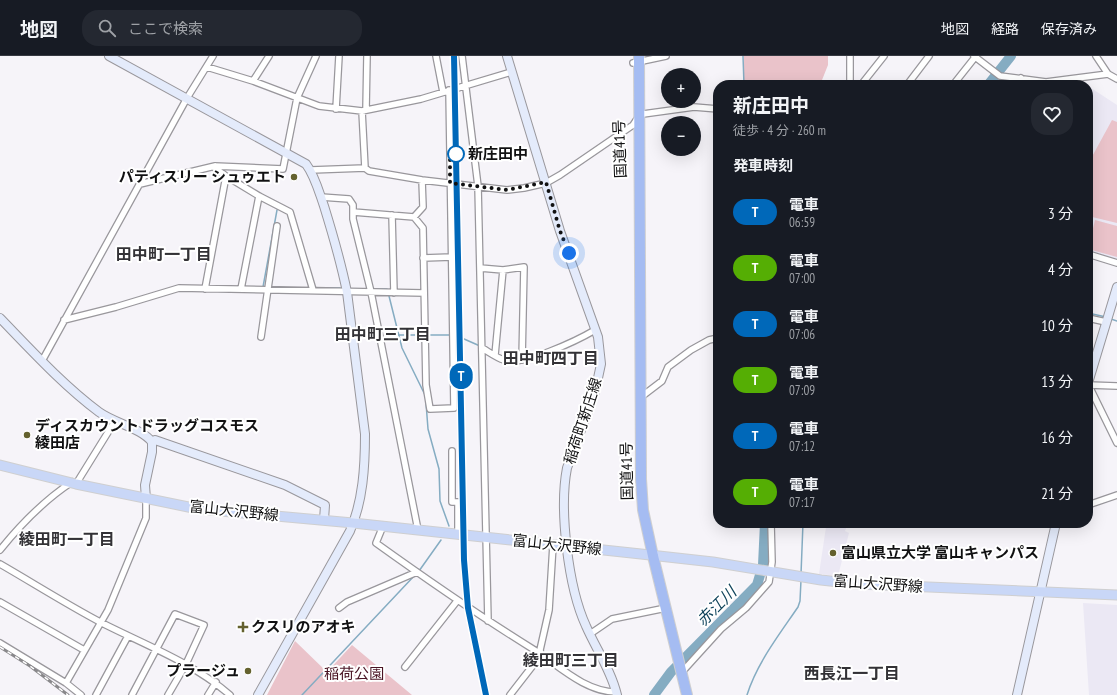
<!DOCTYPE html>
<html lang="ja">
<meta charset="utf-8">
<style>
:root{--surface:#171b24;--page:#242831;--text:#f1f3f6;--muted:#9ea1a6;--line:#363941}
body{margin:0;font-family:"PT Sans Narrow","Noto Sans JP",sans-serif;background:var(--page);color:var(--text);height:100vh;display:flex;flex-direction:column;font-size:15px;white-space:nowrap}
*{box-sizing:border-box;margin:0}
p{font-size:13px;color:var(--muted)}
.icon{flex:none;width:22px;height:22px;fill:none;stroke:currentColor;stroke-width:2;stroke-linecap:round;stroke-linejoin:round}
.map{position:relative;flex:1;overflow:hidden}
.drawer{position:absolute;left:713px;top:24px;width:380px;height:448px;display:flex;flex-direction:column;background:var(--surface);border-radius:16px;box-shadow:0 4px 16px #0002}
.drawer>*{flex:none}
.badge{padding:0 8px;border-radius:13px;font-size:14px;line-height:26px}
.fabs{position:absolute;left:661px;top:12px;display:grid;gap:8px}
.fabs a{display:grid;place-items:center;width:40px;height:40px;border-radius:50%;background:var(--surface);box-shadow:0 4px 16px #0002;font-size:20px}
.you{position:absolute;width:20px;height:20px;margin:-10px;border:3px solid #fff;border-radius:50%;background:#1a73e8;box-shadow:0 0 0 6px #1a73e833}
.map>.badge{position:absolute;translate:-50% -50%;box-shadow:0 0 0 2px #fff}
h2{padding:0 20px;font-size:15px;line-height:36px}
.round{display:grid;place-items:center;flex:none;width:42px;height:42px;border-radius:16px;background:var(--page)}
.summary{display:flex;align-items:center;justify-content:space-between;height:68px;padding:0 20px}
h1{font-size:19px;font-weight:700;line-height:30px}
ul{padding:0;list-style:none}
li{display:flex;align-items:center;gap:12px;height:56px;padding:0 20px}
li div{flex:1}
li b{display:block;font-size:15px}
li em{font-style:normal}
li .badge{min-width:44px;font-weight:700;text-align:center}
header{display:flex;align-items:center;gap:24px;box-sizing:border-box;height:56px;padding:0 20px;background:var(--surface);border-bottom:1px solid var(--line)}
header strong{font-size:19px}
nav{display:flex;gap:22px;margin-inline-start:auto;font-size:14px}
.search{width:280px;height:36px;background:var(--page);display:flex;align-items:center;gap:10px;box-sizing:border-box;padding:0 14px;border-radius:16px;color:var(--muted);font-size:15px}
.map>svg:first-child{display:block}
.built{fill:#ebe8f4}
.green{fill:#eac3ca}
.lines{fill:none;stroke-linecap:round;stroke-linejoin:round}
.stream{stroke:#85acc2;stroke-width:1.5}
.river{stroke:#85acc2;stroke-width:10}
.street-casing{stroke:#99979c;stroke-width:8}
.secondary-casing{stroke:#99979c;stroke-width:10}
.primary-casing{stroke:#cfcfd0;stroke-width:11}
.highway-casing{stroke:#cfcfd0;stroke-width:12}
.street{stroke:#fff;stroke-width:5.5}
.secondary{stroke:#e4ebfb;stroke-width:8}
.primary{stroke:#c9d7f7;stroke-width:9}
.highway{stroke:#a5bcf2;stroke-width:10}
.rail-casing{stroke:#89888b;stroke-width:3}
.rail{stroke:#fff;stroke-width:1.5;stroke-dasharray:4.5;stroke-linecap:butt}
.line-casing{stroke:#fff;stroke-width:9}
.line{stroke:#0068b9;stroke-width:6}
.walk{stroke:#111112;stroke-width:4;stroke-dasharray:0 7.2}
.stop-dot{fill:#fff;stroke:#0068b9;stroke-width:2}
.poi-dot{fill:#64612e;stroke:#fff;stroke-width:1.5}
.labels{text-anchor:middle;stroke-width:4;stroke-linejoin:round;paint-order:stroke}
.street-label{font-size:15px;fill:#111112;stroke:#fff}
.stop-label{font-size:15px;font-weight:bold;fill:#111112;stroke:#fff;text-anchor:start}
.poi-label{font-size:15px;font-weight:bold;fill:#111112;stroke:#fff;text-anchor:start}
.park-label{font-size:15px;fill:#491323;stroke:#fff}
.neighbourhood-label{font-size:16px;font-weight:bold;fill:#333236;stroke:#fff}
.water-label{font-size:16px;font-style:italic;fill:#11445c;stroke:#fff}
</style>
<header>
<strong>地図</strong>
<div class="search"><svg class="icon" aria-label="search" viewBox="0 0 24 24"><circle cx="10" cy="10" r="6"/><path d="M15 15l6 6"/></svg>ここで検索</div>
<nav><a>地図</a><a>経路</a><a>保存済み</a></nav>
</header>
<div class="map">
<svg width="1117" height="639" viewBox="0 0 1117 639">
<rect width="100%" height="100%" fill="#f6f4f9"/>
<path class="built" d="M1088,30L1117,49V203L1088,195Z
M805,467H848L845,475L849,477L838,520L819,518L826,471Z
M1083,547L1117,549V639H1089Z"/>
<path class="green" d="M744,0H828V9L820,29H744Z
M1112,64L1117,66V167L1088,160V108Z
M1095,164L1117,170V201L1088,193Z
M295,585L327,616L352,589L412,639H267Z"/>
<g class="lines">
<path class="stream" d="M743,0L744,29
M265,231H263L277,154
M271,231L291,232
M320,232H340
M354,233H368
M376,233H387
M389,240L402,292L425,339
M1088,257L1106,261
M1111,263L1117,265
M399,279H423
M427,279H451
M455,279L480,290
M426,347L428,373L439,413L440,445L449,470
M419,515L441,484
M801,518L803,467
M302,639L415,519
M747,639C757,607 779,579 798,551L800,545L801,524"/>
<path class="river" d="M988,29L1011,0
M654,639L671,616L757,529L763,509L765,467"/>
<defs>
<path id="street" d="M436,0L443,36
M462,0L478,130L488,565
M850,0V29
M974,0L1000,20L1046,26L1108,18
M1096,0L1108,18L1117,23
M633,7L666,0
M207,11L253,25L319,50L362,55L421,43L511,16
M253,25L269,0
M861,29L884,0
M907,29L929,0
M953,29L976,0
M1016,29L1021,22
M336,53L339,0
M366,54L367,0
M362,55L365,112
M215,110L216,113L226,120
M311,114L365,112L369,115L422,124L507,134L524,132L546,127L560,119L633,69L639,60L643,58L694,51L718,53
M140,128L215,110L283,113L297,42L316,0
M321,141L349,143L353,149V163L371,236L418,474
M353,156L414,161L423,172L426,329L430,353L454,352L449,34
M392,159L394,237
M414,161L423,151L422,124
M1088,198L1117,207
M423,202L452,201
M480,212L503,214L524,211L522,304
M205,233L226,120L259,140L290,156L313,234
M241,233L259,140
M1088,262L1106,266
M64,264L116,251L179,232L424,237
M261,281L277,170
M482,292C489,296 497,302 504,304C522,311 578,284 595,274
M495,299L503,214
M42,305L187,42L213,0
M1088,329L1117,330
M1091,334L1117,387
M641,341L662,325L668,311L691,294L709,284L718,282
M452,395V446H458V479
M76,428L115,365
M1088,449L1117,439
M383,470L376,487C429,525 481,561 536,595C560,611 586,636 616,636
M0,494C21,468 43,445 72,426
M0,508C33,527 66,548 100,566C145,589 192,606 230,639
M0,546L84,594
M339,552L347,546L417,516
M590,578L612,563L666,552
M0,587L66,627L81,639
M405,611L457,545
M682,616L721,573L746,552L769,526L772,506L771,467
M66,627L108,554L146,462V443
M96,639L128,580
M132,639L175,558L204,569L186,608L168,639
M208,639L216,626
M510,639L541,599L540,594L549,554L553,489"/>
<path id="secondary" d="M109,0L306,108C315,120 319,136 324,150C333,179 341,207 347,236L365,378C365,411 363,445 350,475L258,639
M507,0L560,175L598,281L601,308L595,336L567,412C559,453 568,531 586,570C596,593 611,614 617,639
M0,262C32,295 63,329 99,356C114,367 141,372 152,386L155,384L285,429L325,449L324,464
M1088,327L1117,231
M146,443L145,429L152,396V386
M1017,639L1056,467"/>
<path id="primary" d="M0,409L76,428L198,453L353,467L641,498L713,506L821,524L857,528L1117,539"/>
<path id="highway" d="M639,0L641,423L643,454L653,500L687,639"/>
</defs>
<use href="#street" class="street-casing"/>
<use href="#secondary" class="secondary-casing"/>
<use href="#primary" class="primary-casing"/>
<use href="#highway" class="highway-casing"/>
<use href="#street" class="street"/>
<use href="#secondary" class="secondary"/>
<use href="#primary" class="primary"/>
<use href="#highway" class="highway"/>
<defs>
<path id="rail" d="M454,0L464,504L468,552L486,639
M0,591L30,610L68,639"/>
</defs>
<use href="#rail" class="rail-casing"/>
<use href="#rail" class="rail"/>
</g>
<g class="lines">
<defs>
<path id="line" d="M454,0L464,504L468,552L486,639"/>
</defs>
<use href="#line" class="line-casing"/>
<use href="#line" class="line"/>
<path class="walk" d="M456,98L450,96V127L507,134L546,126L560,175L569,197"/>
</g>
<circle class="stop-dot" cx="456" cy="98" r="8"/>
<g class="poi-dot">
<circle cx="294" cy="121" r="4"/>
<circle cx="27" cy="379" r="4"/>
<circle cx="833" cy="497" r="4"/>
<path d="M241 565h4v4h4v4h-4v4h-4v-4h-4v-4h4z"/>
<circle cx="248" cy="615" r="4"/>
</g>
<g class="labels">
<g class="street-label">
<text transform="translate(620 93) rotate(-92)" y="5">国道41号</text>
<text transform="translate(583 365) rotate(-72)" y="5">稲荷町新庄線</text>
<text transform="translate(627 415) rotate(-91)" y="5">国道41号</text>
<text transform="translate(234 455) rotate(6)" y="5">富山大沢野線</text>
<text transform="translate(557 489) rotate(6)" y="5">富山大沢野線</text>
<text transform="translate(878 528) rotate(4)" y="5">富山大沢野線</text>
</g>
<g class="stop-label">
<text x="468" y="103">新庄田中</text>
</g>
<g class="poi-label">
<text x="286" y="126" text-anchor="end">パティスリー シュゥエト</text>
<text x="35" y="375">ディスカウントドラッグコスモス<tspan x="35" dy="17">綾田店</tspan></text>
<text x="841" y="502">富山県立大学 富山キャンパス</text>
<text x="251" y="576">クスリのアオキ</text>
<text x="240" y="620" text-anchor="end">プラージュ</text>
</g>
<g class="park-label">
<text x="354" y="623">稲荷公園</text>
</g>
<g class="neighbourhood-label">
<text x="164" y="204">田中町一丁目</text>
<text x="383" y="284">田中町三丁目</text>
<text x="551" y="308">田中町四丁目</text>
<text x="67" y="489">綾田町一丁目</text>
<text x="571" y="610">綾田町三丁目</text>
<text x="852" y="623">西長江一丁目</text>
</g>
<g class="water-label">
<text transform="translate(716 550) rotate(-45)" y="6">赤江川</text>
</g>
</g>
</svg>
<div class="fabs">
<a>+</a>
<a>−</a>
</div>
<div class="you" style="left:569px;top:197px"></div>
<b class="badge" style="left:461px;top:320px;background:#0068b9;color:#fff">T</b>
<section class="drawer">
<div class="summary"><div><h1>新庄田中</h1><p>徒歩 · 4 分 · 260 m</p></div><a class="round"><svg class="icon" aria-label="heart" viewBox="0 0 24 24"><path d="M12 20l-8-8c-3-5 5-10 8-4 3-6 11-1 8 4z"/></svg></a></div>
<h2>発車時刻</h2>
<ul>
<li><span class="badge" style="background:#0068b9;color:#fff">T</span><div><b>電車</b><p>06:59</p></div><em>3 分</em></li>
<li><span class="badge" style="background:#55ae04;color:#fff">T</span><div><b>電車</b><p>07:00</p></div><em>4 分</em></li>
<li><span class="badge" style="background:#0068b9;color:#fff">T</span><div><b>電車</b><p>07:06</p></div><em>10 分</em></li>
<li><span class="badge" style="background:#55ae04;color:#fff">T</span><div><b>電車</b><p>07:09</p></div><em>13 分</em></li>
<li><span class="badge" style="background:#0068b9;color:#fff">T</span><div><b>電車</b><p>07:12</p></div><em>16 分</em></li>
<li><span class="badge" style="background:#55ae04;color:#fff">T</span><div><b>電車</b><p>07:17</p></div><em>21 分</em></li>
</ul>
</section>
</div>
